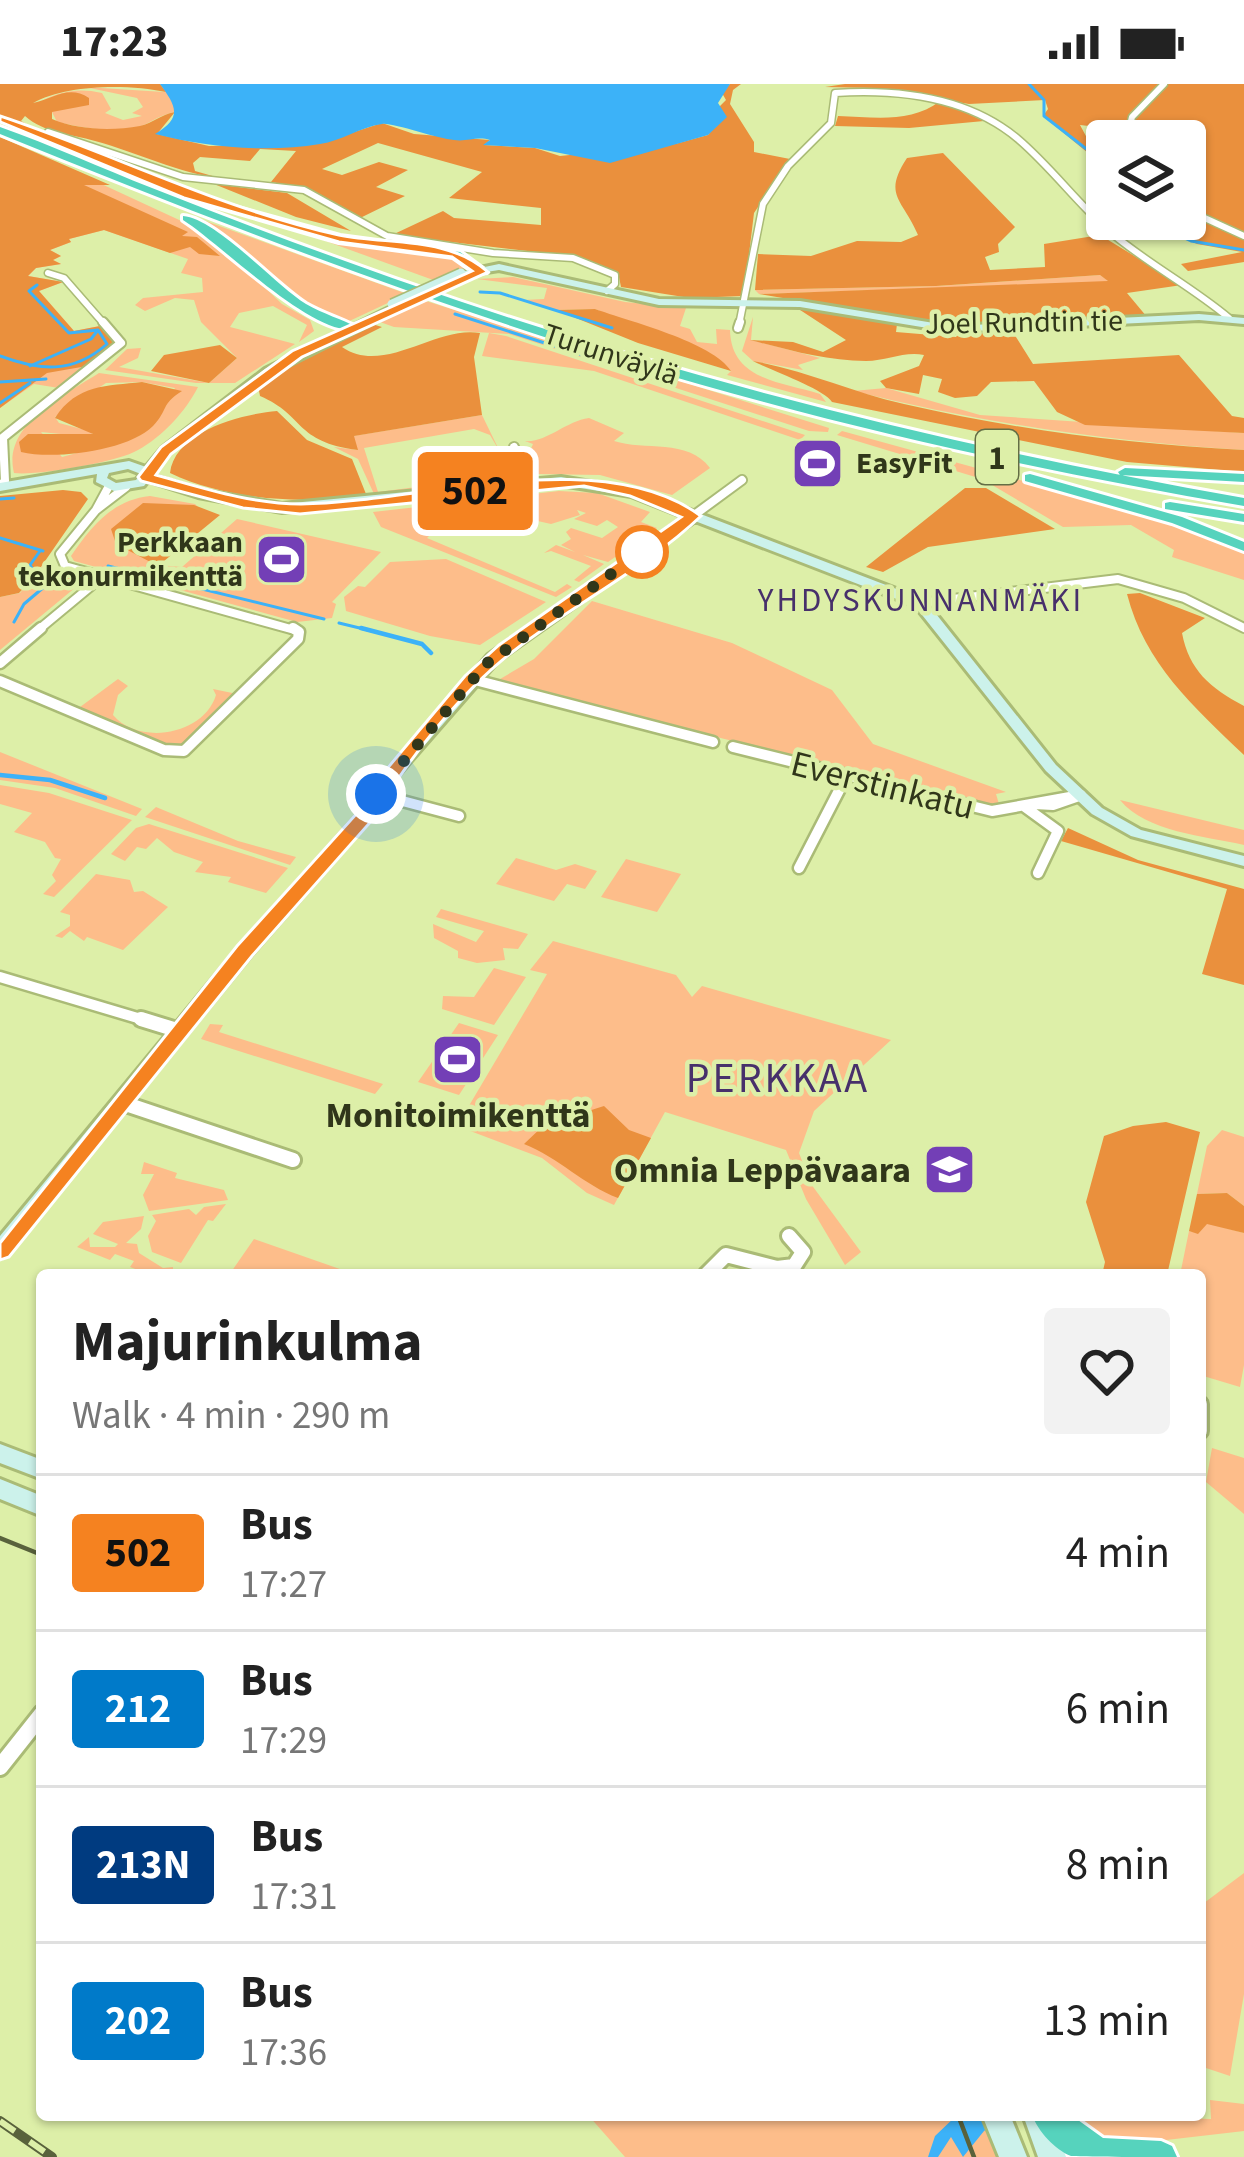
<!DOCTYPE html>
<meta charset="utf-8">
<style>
:root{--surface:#fff;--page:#f2f2f2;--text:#222;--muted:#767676;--line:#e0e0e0}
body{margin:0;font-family:"Source Sans 3",sans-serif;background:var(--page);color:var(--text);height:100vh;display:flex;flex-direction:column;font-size:45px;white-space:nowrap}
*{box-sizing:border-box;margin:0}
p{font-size:39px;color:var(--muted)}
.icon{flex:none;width:66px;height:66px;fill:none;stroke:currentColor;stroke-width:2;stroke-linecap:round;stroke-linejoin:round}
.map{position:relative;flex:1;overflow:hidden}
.drawer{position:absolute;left:36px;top:1185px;width:1170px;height:852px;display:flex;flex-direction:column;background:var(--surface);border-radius:12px;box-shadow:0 3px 9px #0004}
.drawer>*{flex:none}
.badge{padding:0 24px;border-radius:9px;font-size:42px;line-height:78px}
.buttons{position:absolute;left:1086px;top:36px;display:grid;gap:24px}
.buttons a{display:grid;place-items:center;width:120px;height:120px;border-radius:12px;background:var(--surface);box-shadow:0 3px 9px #0004;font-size:60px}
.you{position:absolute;width:60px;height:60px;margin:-30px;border:9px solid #fff;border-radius:50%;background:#1a73e8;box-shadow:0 0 0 18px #1a73e833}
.map>.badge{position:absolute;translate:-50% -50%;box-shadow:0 0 0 6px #fff}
.round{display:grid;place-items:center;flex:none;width:126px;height:126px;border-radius:12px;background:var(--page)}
.headline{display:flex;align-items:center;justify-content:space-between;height:204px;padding:0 36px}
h1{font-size:57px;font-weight:700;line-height:90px}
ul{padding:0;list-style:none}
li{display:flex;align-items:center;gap:36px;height:156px;padding:0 36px;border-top:3px solid var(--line)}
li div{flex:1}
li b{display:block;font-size:45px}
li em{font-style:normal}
li .badge{min-width:132px;font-weight:700;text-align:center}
.status{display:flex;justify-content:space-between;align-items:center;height:84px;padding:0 60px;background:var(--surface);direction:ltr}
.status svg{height:33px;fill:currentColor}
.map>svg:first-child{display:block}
.green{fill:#fdbd8a;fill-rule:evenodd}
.forest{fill:#ea903d}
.water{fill:#3cb2f8}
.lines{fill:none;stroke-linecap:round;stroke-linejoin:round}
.stream-far1{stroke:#3cb2f8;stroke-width:3}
.stream{stroke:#3cb2f8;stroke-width:4.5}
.street-far4-casing{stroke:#aabb76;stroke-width:9}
.street-far3-casing{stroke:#aabb76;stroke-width:12}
.street-far2-casing{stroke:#aabb76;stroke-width:15}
.street-far1-casing{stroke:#aabb76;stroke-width:20}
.street-casing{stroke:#aabb76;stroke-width:22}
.secondary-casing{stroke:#aabb76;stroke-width:6}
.highway-casing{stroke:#fff;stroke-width:6}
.street-far4{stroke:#fff;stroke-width:6}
.street-far3{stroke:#fff;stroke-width:8}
.street-far2{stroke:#fff;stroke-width:10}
.street-far1{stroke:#fff;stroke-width:14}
.street{stroke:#fff;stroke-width:16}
.secondary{fill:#ccf2eb;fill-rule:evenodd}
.highway{fill:#56d3bd;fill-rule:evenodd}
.tram{stroke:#59623c;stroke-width:4.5}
.rail-casing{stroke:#59623c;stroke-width:10}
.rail{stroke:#ddefa8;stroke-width:6;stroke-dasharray:18;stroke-linecap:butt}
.secondary-bridge-casing{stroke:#aabb76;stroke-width:12;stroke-linecap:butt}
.secondary-bridge{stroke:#ccf2eb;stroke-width:9}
.line{fill:#f58220;stroke:#fff;stroke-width:3}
.walk{stroke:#30361a;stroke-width:12;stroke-dasharray:0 21.6}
.stop-dot{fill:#fff;stroke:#f58220;stroke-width:6}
.labels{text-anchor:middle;stroke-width:9;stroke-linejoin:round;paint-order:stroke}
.far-street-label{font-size:30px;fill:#30361a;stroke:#ddefa8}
.far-poi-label{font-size:30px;font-weight:bold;fill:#30361a;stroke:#ddefa8;text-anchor:start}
.shield{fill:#ddefa8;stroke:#646e45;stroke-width:3}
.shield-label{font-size:33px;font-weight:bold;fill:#30361a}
.far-neighbourhood-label{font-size:33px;letter-spacing:3px;fill:#47306b;stroke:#ddefa8}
.street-label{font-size:36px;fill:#30361a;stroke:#ddefa8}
.poi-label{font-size:36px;font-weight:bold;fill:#30361a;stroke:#ddefa8}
.quarter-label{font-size:42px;letter-spacing:3px;fill:#47306b;stroke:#ddefa8}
</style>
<div class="status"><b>17:23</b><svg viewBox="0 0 49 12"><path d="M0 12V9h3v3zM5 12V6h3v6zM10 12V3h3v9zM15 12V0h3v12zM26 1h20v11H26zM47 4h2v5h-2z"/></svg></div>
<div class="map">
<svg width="1244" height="2073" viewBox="0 0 1244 2073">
<rect width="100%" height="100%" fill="#ddefa8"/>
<path class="green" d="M160,0H181L175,28C162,31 159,33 148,39C125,53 80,43 57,38L50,24L34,21C57,8 76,3 102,9L111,25L105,29L123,36L142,32L132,29L143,23L137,14L85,3L164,8Z
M0,53L190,141L228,168L282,220L310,236L314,247L299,258L307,241L273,222L239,229L230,243L295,260L235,299H196L105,286L127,265L141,264L138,274L119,283L209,299L237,274L201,238L194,216L175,214L145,227L135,221L143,214L203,208L202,194L181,189L188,175L104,146L69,155L71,158L50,166L61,172L53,176L61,180L36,184L28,192L63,198L39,207L74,247L100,242L109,267L59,304L34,300L0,324Z
M186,131H189L407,210L343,240C284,219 240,162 186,131Z
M295,146L377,164L442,170L459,174L468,184L436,197Z
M1100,191L1110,198L759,210L755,206L937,202Z
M513,193L625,218L686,224L680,242L690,245L697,258L717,260L716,245L730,246C731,296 781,298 820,310L826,318L727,291L731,287L595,225L556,226L524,216L544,215L547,204L477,195Z
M426,217L829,344L828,348L809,347L509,250L394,243L380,238Z
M753,233L751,256L820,274L798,281L803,286L753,277L742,267Z
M489,249L506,252L805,351L800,356L594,287L482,272Z
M99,289L198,303C186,327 162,353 138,366C118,378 37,392 14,389C2,341 63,312 99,289ZM142,298L175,304L162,328L139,352L62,373L41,348L90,353L93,348L59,339L55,333L106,299Z
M886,304L980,331L1244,349V366C1110,358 983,339 853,307Z
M482,331L500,368L490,351L474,345L364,364L378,408L508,391L500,372L506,373L514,395L374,410L358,375L334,363L357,366L353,352Z
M589,334L624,349L614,357C644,367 688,354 710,384L672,411L600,391L537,390L527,374L533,360L525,357C546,359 566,337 589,334Z
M842,347L1154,433L1244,468V496L1172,473L1174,466L1131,441L1063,443L982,395L837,351Z
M559,407L597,409L650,428L641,438L657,444L608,478L583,471L604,480L579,498L574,496L591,482L551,467L544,469L556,461L575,468L561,461L571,455L566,448L571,444L602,454L618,443L607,436L597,442L574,435L586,429L577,426L580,431L551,440L520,433L487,432L469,437L453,432L444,437L432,433L418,443L432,449L427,454L555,508L567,500L572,503L556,513L381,443L373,428Z
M150,412L195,420L200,425L193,421L158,481L182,483L237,435L381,468L332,518L336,520L332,534L297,538L74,477L71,472C91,443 112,416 150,412Z
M446,475L546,518L480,561L430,552L346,527L344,513L358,502L365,503L390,478Z
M43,481L75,496L76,503L0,566V513L20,509Z
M592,517L732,559L832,606L873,660L1006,708L996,710L999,720L991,721L495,598L534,575Z
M118,595L128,602L118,611L113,631C139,662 204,651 216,611L213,605L242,611L193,661L174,665L76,626Z
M0,668L142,725L136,732L55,704L0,696Z
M0,701L49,709L132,736L54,813L43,810L56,797L52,791L61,775L55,774L45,758L14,748L32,729L0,720Z
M1120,716L1244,746V761C1205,752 1146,748 1120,716Z
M156,723L238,757L296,773L290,781L145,733Z
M149,740L288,784L266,809L228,798L231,793L195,788L203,778L174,768L157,754L146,765L137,763L125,777L111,770L136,744Z
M516,774L556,786L575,780L597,787L585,805L567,800L554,817L496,800Z
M626,775L681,790L657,828L601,813Z
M96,790L130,796L134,808L143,807L168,823L123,866L87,853L84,857L70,847L62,854L55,852L70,842V831L60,828Z
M441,825L528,850L518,865L503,864L505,876L477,879L458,874V867L434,854L433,840L476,858L484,847L436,833Z
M553,857L676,891L692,913L702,902L891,956L814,1027L799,1069L811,1100L861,1168L845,1181L806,1115L786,1066L665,1028L614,1121L587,1109L542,1074L457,1042L547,890L530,886Z
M494,884L526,893L494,941L442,925L443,912L474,913Z
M459,939L498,951L459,1011L418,998Z
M210,940L223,941L219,948L383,1000L375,1010L201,955Z
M1222,1046L1244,1053V1122L1227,1109L1197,1110L1207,1062Z
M144,1078L177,1089L175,1094L224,1106L228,1116L149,1127L143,1111L154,1090H141Z
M226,1120L213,1137L208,1136L181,1179L152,1168L148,1152L156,1137L152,1131L189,1125L196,1131L204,1123Z
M144,1132L141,1145L126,1159L137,1160L139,1169L163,1184L173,1183V1191H151L130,1183L134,1177L115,1170L110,1176L77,1163L89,1153L90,1163H115L118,1160L93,1150L103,1138Z
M1207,1139L1244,1149V1281L1240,1303L1200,1291V1191H1180L1189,1147L1198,1149Z
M254,1155L357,1191H229Z
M1212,1364L1244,1374V1430L1206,1398Z
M1244,1789V1910L1230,1992L1200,1982V1822Z
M1210,2016L1244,2020V2047L1123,2061L1107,2058L1068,2031L1211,2035Z
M588,2031H982L1000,2073H625Z"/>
<path class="forest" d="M0,0H160L166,8C128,0 67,0 33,19C52,16 68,0 89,14V21L52,28V35C78,46 112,47 140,42C153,39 160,31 175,28L157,50L209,62L317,60L382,39L414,50L490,56L484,61L535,64L560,72L675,60L708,51L724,31L719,23L726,16L722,9L730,0H741L733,6L730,20L754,58V68L790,75L754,129L744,212L690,214L621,203L618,188L579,173L392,151L443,127L454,134L541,141V124L449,114L482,88L378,59L322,85L342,91L379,78L408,86L376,103L405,112L356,136L301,103L271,98L296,67L260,65L250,77L200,73L193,79L195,87L223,95C178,89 139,69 95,57C71,50 44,49 25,32L21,37L28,41L0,33Z
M845,0H1244V149L1185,121V57H1133V47L1080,41L1094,67L1088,69L1043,32L1048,25L1045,16L969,20L874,4L825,3Z
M940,17L984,37L909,44L835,42L838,32C873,33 910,40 940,17Z
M0,53L110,101H84L188,148L182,152L197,153L220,172L199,170L190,163L170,169L104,146L69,155L71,158L50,166L61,172L53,176L61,180L36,184L28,192L63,198L39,207L74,247L100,242L114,256L113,263L87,282L47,289L0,324Z
M943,69L1015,143L998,160L999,168L985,173L990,186L1045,183L1044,160L1100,151L1182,201L1127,209L1147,233L943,241L759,210L1108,197L1100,191L936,202L755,206L758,170L811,172L857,157L901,158L918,151C903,115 882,112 907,74Z
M214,100L287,109L351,147L296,133Z
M1185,128L1244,155V178L1188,187L1181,180L1242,168L1197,160L1144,135H1185Z
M794,222L897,240L896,248L956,253L961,247L1011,245L1033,280L1179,271L1232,332L1244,334V349L1085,341L1057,328L1034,297L991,298L977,312L955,314L938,308L942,295L923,291L919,310L886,304L880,297L919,282L924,271C904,267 887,277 866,277C826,277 789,266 750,256L793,258L823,268L846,256Z
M595,225C628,237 713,258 731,287L638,259L556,226Z
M372,240L382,243L342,263C384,292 436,241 480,249L474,273L482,331L354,352L358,366C294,358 305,331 260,312L258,302L295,278Z
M220,261L237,274L209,299L151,287L164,271Z
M753,277C805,286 851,308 904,320C1017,346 1128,360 1244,366V388L1127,378L832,318C824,305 772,287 753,277Z
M142,298L182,307C160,321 169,325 153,342C128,367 54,376 21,368L19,358L28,350H93L55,334C77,300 107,302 142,298Z
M277,327L307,356L352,375L366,410C308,421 229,417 170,389C175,347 241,330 277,327Z
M965,404H986L1055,445L928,463L883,488L866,483Z
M63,406L81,408L88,415L34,493L19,509L0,513V412Z
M143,419L194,421L220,431L158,482L116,460L111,445Z
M1140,509L1205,534L1182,549C1189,586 1210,604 1244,622V671C1193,622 1145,580 1127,510Z
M1068,744L1138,776L1244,805V901L1202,890L1227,805L1061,757Z
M604,1022L629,1046L651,1054L618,1114C584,1101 559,1074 524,1060L544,1041Z
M1166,1038L1200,1048L1167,1191H1102L1105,1178L1086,1118L1104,1052L1133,1042Z
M1227,1109L1244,1122V1149L1207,1140L1198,1150L1189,1147L1197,1110Z"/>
<path class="water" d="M160,0H730L718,19L727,33L708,51L610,79L535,64L483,61L490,56C477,52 467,58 454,56C438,55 391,38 382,40C361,43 341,57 320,60C267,69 205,63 155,50C184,33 175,21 160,0Z
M957,2031H1008L984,2047L963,2073L951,2053L938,2073H928L935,2052Z"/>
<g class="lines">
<path class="stream-far1" d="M1029,0L1044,16V32L1107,81
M1143,135L1191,157L1244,166
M480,208L500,209L612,244
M455,230L591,274
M0,272C40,287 73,290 107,260L98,246L69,249L29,207L37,201
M30,282L91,255L98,246
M0,298L46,295
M0,319L30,299
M0,415L14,414
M0,454L43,467
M156,459L172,460
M108,482L324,535
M14,538L24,520L44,503L30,481L40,467
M339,539L372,547"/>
<path class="stream" d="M361,544L422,560L431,569
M0,691L50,696L105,714"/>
<defs>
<path id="street-far4" d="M48,48L183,93L304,106L387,152L493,169L573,174L615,191V200L607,207
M1126,57L1132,33L1164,0
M1185,125L1244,152
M48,189L64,194L105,241
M739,241L763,120L788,82L831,39L835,9C898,5 968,13 1018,55C1051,83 1077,119 1109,147C1146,179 1191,202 1229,234"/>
<path id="street-far3" d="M738,244L740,238
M0,356L121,259L103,238
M514,363L529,401
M0,401L5,397L3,354
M109,402L96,426L126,403
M96,426L60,470L65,482L298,547
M693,432L742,396
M920,519L1118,495L1184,514L1244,544
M37,547L102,493"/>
<path id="street-far2" d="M0,579L41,544
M471,595L713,658
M0,597L164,666L184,667L298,555L299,548L293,544
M733,663L992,727L1081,711
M376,710L459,732
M1035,720L1053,721L1079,712
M1025,723L1058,747L1038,789
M799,784L847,691
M0,893L151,938"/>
<path id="street-far1" d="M141,935L180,947
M123,1019L293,1076
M706,1191L726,1171L777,1184L794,1182L803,1168L789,1152
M1200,1320V1347"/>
<path id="street" d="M0,1683L42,1630"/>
<path id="secondary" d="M499,180L659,215L800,217L952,242L1199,230L1244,234V240L1199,236L952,248L800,223L659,221L499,186L461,192L456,189Z
M395,221L404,223L273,289L170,368L152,391L200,406L282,420L561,393L638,406L925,516L1056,681L1102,724L1141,746L1244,772V782L1131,752L1092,730L1046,687L915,522L695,437L498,577L383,709L373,732L251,871L7,1171L0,1174V1152L239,863L361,727L365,712L488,571L684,433L631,412L561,401L282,428L198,413L148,397L144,402L114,407L96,398L97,390L0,407V399L129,377L146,383L162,364L265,285ZM128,385L141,390L136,396L116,399L107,394L109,389Z
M0,1360L42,1376V1395L0,1379Z
M0,1395L42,1412V1432L0,1415Z
M982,2031H1010L1027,2073H999Z
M1023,2031H1051L1066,2073H1038Z"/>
<path id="highway" d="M0,43C51,61 101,84 152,104C253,144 356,182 459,217C716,304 977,367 1244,414V422C1082,394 922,361 764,318C503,248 250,152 0,50Z
M191,111L340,152L460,168L487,188L477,190L453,173L339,158L191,115Z
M183,132C217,135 274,200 306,220C323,230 342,235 358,244C319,259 220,159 183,136Z
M1125,384L1244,390V398L1120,391L1118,388Z
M1030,390L1182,433L1244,458V467L1172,439L1025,397V391Z
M1170,418L1244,430V438L1165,425V419Z
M1032,2031H1071L1103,2054L1161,2057L1172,2062L1177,2073C1153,2073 1091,2073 1071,2072C1055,2066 1038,2047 1032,2031Z"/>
</defs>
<use href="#street-far4" class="street-far4-casing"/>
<use href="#street-far3" class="street-far3-casing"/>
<use href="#street-far2" class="street-far2-casing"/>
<use href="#street-far1" class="street-far1-casing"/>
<use href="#street" class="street-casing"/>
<use href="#secondary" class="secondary-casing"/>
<use href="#highway" class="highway-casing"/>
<use href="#street-far4" class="street-far4"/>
<use href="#street-far3" class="street-far3"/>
<use href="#street-far2" class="street-far2"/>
<use href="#street-far1" class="street-far1"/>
<use href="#street" class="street"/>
<use href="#secondary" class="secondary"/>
<use href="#highway" class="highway"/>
<path class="tram" d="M0,1454L42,1471
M958,2031L974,2073"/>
<defs>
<path id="rail" d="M0,2037L52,2073"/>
</defs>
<use href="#rail" class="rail-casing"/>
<use href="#rail" class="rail"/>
<defs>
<path id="secondary-bridge" d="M392,220L461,189"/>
</defs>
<use href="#secondary-bridge" class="secondary-bridge-casing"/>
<use href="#secondary-bridge" class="secondary-bridge"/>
</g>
<path class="line" d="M0,32C114,70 221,125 339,151C389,161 448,152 488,188L302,273L171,370L156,391C203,404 251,420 301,420C417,419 601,358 701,432C649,482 573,521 515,566C463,605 405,678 374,734L252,872L9,1173L0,1176V1159L237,862L359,727L369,706L465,592L499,561L681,433L630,412L584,402L300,430L243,424L141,397L138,393L161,363L292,267L472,187L452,173L339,158L184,114L0,38Z"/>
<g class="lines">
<path class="walk" d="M376,710L486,580L647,464L642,468"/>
</g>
<defs>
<symbol id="stadium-square" viewBox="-11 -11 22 22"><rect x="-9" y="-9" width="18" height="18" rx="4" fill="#733fb6" stroke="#ddefa8"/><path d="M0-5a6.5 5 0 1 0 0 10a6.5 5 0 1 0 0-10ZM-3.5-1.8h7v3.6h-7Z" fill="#fff"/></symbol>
<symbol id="school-square" viewBox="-11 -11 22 22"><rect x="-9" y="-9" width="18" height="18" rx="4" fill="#733fb6" stroke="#ddefa8"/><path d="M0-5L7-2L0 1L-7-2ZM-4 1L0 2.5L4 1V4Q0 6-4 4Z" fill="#fff"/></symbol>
</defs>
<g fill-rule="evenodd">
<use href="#stadium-square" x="788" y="350" width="59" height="59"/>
<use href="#stadium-square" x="252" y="446" width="59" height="59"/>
<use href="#stadium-square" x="428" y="946" width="59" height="59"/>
<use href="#school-square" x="920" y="1056" width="59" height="59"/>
</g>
<circle class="stop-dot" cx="642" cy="468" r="24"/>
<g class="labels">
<g class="far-street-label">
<text transform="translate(1024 238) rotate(-1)" y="10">Joel Rundtin tie</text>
<text transform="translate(611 270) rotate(18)" y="10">Turunväylä</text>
</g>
<g class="far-poi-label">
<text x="856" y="389">EasyFit</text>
<text x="243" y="468" text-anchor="end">Perkkaan<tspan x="243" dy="34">tekonurmikenttä</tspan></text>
</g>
<rect class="shield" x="976" y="346" width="42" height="54" rx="9"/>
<g class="shield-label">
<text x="997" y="385">1</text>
</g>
<g class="far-neighbourhood-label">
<text x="921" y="527">YHDYSKUNNANMÄKI</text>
</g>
<g class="street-label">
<text transform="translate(883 700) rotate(14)" y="13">Everstinkatu</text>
</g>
<g class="poi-label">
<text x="458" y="1043">Monitoimikenttä</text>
<text x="911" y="1098" text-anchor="end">Omnia Leppävaara</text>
</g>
<g class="quarter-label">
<text x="778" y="1008">PERKKAA</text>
</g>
</g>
</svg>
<div class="buttons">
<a><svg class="icon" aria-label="layers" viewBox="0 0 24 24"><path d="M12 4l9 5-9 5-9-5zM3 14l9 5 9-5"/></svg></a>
</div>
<div class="you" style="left:376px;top:710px"></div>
<b class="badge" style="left:475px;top:407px;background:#f58220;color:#111">502</b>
<section class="drawer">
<div class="headline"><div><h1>Majurinkulma</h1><p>Walk · 4 min · 290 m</p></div><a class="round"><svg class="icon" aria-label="heart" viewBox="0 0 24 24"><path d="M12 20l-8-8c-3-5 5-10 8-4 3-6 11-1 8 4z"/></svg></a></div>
<ul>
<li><span class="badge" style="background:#f58220;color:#111">502</span><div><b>Bus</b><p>17:27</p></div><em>4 min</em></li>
<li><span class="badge" style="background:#007ac9;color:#fff">212</span><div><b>Bus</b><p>17:29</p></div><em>6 min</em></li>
<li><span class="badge" style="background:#003b80;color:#fff">213N</span><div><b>Bus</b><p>17:31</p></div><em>8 min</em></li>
<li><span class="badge" style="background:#007ac9;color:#fff">202</span><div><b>Bus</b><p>17:36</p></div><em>13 min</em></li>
</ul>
</section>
</div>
